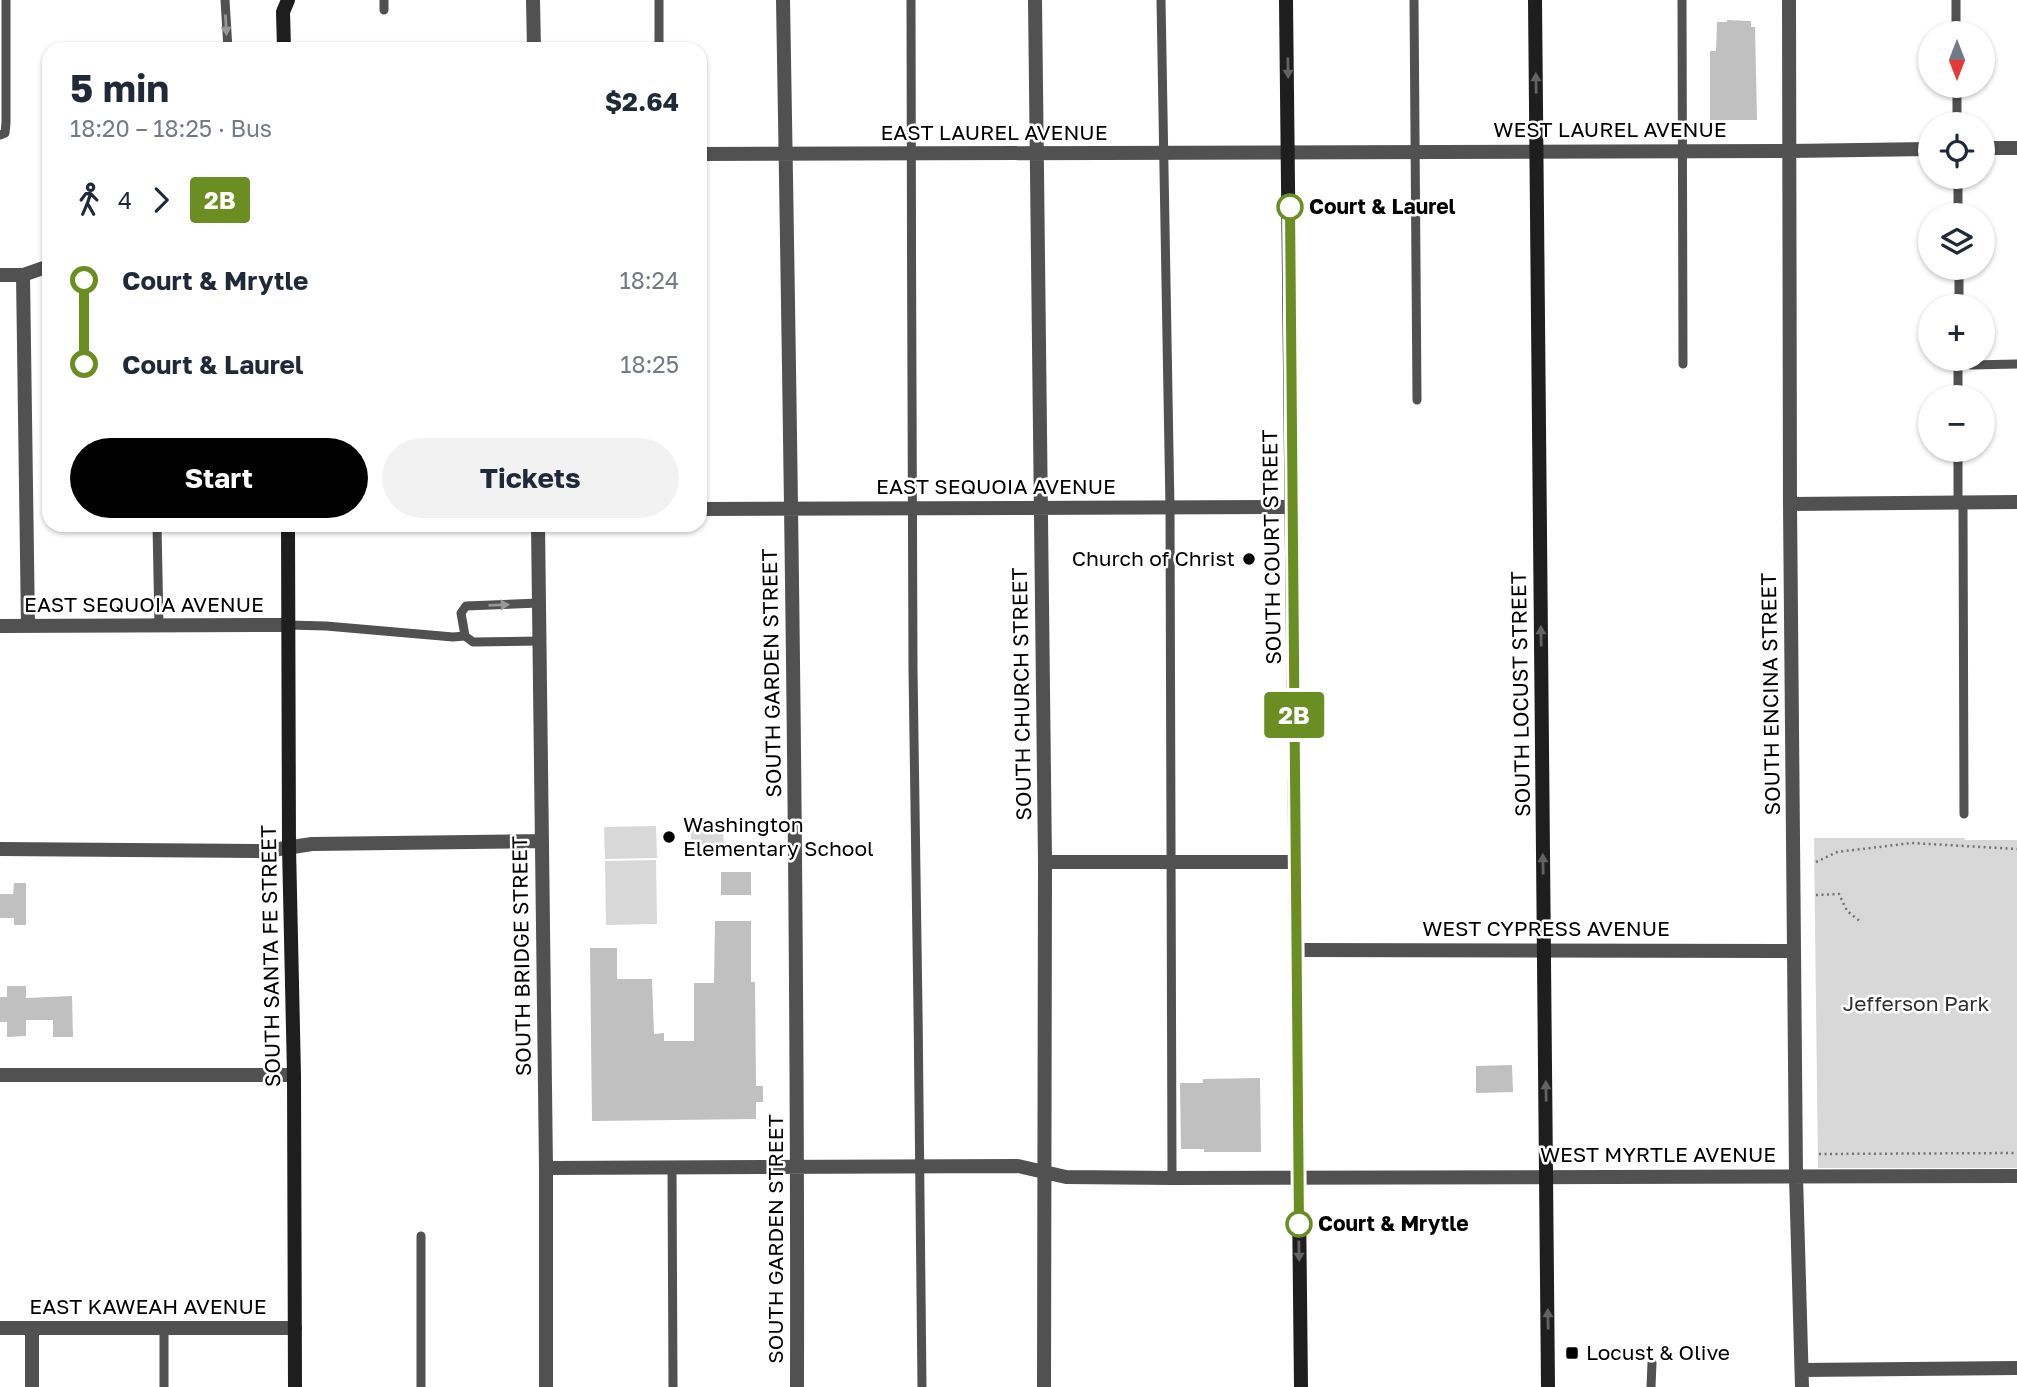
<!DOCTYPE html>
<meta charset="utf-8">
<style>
:root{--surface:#fff;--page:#f2f2f3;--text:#1f2937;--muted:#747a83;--accent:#000}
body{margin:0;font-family:"Golos Text",sans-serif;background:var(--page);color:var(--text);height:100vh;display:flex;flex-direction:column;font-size:26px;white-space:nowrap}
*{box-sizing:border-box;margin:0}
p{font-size:23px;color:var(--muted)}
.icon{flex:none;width:38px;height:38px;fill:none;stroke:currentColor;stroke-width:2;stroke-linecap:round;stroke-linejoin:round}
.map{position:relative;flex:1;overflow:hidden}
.panel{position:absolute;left:42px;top:42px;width:665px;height:490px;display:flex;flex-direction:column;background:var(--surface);border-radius:21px;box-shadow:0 2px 5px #0004}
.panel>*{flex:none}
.badge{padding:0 14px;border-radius:5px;font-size:24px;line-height:46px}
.needle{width:46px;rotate:180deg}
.buttons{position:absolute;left:1918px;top:21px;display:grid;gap:14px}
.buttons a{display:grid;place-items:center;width:77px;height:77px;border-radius:50%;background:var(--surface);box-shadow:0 2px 5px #0004;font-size:35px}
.map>.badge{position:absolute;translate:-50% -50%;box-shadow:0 0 0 4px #fff}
.legs{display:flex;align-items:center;gap:10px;height:77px;padding:0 28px;font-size:23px}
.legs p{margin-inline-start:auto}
.head{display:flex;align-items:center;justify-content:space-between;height:119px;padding:0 28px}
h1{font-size:38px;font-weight:700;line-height:52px}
.cta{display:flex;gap:14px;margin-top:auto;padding:14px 28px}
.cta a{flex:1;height:80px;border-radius:42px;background:var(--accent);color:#fff;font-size:28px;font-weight:700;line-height:80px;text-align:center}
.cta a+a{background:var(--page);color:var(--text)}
ul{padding:0 28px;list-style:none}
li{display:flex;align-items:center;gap:24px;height:84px;font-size:26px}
li i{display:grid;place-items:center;width:10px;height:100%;margin:0 9px;background:currentColor}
li i::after{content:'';width:18px;height:18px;margin:-9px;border:5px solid;border-radius:50%;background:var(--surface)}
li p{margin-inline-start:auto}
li:first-child i{background:linear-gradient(#0000 50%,currentColor 0)}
li:last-child i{background:linear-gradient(currentColor 50%,#0000 0)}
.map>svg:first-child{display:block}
.green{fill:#d8d8d8}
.building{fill:#c0c0c0}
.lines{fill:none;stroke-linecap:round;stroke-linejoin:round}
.path{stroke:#737373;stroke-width:2.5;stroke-dasharray:2 3.5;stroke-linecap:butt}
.lane{stroke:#515151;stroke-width:9}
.street{stroke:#515151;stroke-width:14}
.secondary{stroke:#1e1e1e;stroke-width:14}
.oneway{fill:#979797}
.oneway2{fill:#626262}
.line-1-casing{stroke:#fff;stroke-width:16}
.line-1{stroke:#6b8e23;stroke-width:10}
.stop-1-dot{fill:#fff;stroke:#6b8e23;stroke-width:3.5}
.poi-dot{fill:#000;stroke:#fff;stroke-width:2.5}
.labels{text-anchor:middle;stroke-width:5;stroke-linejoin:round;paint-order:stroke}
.street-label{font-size:21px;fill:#000;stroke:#fff}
.stop-label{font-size:21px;font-weight:bold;fill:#000;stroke:#fff;text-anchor:start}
.poi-label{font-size:21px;fill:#000;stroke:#fff;text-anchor:start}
.park-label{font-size:21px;fill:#2f2f2f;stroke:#fff}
</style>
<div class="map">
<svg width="2017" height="1387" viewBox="0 0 2017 1387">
<rect width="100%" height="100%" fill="#fff"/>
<path class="green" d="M656,826L657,858L605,859L604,827Z
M691,826H723L724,854H691Z
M1814,838H1964L1965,840H2017V1168H1818Z
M656,860L657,924L606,925L605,861Z"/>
<path class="building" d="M1727,20L1751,21V27H1755L1757,120H1710V51H1716L1717,22H1727Z
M721,872H751V895H721Z
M14,883H26V925H14V918H0V894H13Z
M715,921H751V982H755L756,1086H763V1102H756V1119L592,1121L590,948H617V979H652L654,1034L664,1033V1041H694V983H714Z
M7,986H26V998L72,996L73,1037H53V1020H26V1036L7,1037V1022H0V997H7Z
M1512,1065L1513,1092L1476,1093V1066Z
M1260,1078L1261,1152H1204V1149H1181L1180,1083H1203V1079Z"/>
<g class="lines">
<path class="path" d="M1816,862L1837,852L1912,843L2017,849
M1816,895L1839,894L1847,911L1861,922
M1819,1154L2017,1153"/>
<path class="lane" d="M225,0L228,49
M659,0V49
M911,0C912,223 911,446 913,669C916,908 921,1148 922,1387
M1161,0L1170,508L1172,1178
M1414,0L1417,400
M1682,0L1683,364
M1956,0V33
M384,10V0
M1957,86V124
M0,135L5,133L6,123V0
M1958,177V215
M1959,306V268
M1971,365L2017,364
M1958,397V359
M1958,502V450
M1963,502L1964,814
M157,525L159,626
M539,603L466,606L461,613L465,636L473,642L539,641
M288,625L326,626L453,637L465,636
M672,1168L673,1387
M421,1236V1387
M164,1328V1387
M1651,1387L1652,1363"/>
<path class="street" d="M533,0L534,49
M783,0C791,462 798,925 797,1387
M1035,0L1045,862L1044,1387
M1789,0L1790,504L1794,951L1796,1176L1802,1387
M1983,148H2017
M700,154L1790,151L1930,149
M0,275H23L49,266
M23,275L28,626
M1790,504L2017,502
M700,509L1292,507
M538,525L546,1168V1387
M0,626L288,625
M0,849L266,851L312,844L541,841
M1045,862H1296
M1297,950L1794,951
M0,1075H294
M546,1168L1018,1166L1066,1177L1172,1178L2017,1176
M0,1328H295
M1802,1370L2017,1368
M32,1387V1328"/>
<path class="secondary" d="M1286,0L1301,1387
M1535,0L1548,1387
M284,49L283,12L288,0
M288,525L289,847L294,1075L295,1387"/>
</g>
<defs><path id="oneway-solid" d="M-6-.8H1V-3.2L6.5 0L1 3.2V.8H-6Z" transform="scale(1.75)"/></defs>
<g class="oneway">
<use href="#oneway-solid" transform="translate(226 25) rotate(87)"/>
<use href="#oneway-solid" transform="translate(499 605) rotate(-2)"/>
</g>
<g class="oneway2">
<use href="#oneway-solid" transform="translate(1288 68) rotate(89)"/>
<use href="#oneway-solid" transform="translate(1536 83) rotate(-91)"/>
<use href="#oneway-solid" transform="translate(1541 636) rotate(-91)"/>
<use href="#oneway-solid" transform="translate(1543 864) rotate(-91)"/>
<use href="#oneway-solid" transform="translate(1546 1091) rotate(-91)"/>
<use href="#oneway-solid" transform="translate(1299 1251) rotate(89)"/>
<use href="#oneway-solid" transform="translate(1548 1319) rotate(-91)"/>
</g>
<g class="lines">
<defs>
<path id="line-1" d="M1290,207L1299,1224"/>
</defs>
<use href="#line-1" class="line-1-casing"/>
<use href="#line-1" class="line-1"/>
</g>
<g class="stop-1-dot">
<circle cx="1290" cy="207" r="12"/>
<circle cx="1299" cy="1224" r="12"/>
</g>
<g class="poi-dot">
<circle cx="1249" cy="559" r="7"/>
<circle cx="669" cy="837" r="7"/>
<rect x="1565" y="1346" width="14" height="14" rx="3.5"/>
</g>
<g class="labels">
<g class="street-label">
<text x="1610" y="137">WEST LAUREL AVENUE</text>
<text x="994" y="140">EAST LAUREL AVENUE</text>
<text x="996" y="494">EAST SEQUOIA AVENUE</text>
<text transform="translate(1272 547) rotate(-91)" y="7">SOUTH COURT STREET</text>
<text x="144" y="612">EAST SEQUOIA AVENUE</text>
<text transform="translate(772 673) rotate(-91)" y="7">SOUTH GARDEN STREET</text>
<text transform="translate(1022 694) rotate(-91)" y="7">SOUTH CHURCH STREET</text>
<text transform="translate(1521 694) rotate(-91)" y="7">SOUTH LOCUST STREET</text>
<text transform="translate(1771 694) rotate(-91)" y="7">SOUTH ENCINA STREET</text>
<text x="1546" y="936">WEST CYPRESS AVENUE</text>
<text transform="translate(271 956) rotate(-91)" y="7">SOUTH SANTA FE STREET</text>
<text transform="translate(522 956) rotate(-91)" y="7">SOUTH BRIDGE STREET</text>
<text x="1658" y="1162">WEST MYRTLE AVENUE</text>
<text transform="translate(776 1239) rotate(-90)" y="7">SOUTH GARDEN STREET</text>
<text x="148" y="1314">EAST KAWEAH AVENUE</text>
</g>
<g class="stop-label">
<text x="1309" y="214">Court &amp; Laurel</text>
<text x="1318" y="1231">Court &amp; Mrytle</text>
</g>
<g class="poi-label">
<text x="1235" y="566" text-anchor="end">Church of Christ</text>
<text x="683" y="832">Washington<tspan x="683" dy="24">Elementary School</tspan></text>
<text x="1586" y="1360">Locust &amp; Olive</text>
</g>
<g class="park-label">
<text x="1916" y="1011">Jefferson Park</text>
</g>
</g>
</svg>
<div class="buttons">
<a><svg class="needle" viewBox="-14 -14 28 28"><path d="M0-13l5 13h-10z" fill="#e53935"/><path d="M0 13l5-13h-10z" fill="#747a83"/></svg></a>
<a><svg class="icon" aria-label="locate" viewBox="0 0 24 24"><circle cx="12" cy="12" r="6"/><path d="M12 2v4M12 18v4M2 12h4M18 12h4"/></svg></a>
<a><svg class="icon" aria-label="layers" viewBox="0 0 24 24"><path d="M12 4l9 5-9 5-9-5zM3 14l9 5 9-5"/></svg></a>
<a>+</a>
<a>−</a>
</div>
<b class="badge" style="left:1294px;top:715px;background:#6b8e23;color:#fff">2B</b>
<section class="panel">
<div class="head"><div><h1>5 min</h1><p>18:20 – 18:25 · Bus</p></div><b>$2.64</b></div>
<div class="legs"><svg class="icon" aria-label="walk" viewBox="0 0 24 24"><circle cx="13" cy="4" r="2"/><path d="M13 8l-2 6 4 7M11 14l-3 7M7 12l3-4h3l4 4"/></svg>4<svg class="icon" aria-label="forward" viewBox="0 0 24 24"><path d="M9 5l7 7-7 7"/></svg><b class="badge" style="background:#6b8e23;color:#fff">2B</b></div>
<ul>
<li><i style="color:#6b8e23"></i><b>Court &amp; Mrytle</b><p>18:24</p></li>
<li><i style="color:#6b8e23"></i><b>Court &amp; Laurel</b><p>18:25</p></li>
</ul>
<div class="cta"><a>Start</a><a>Tickets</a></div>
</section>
</div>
